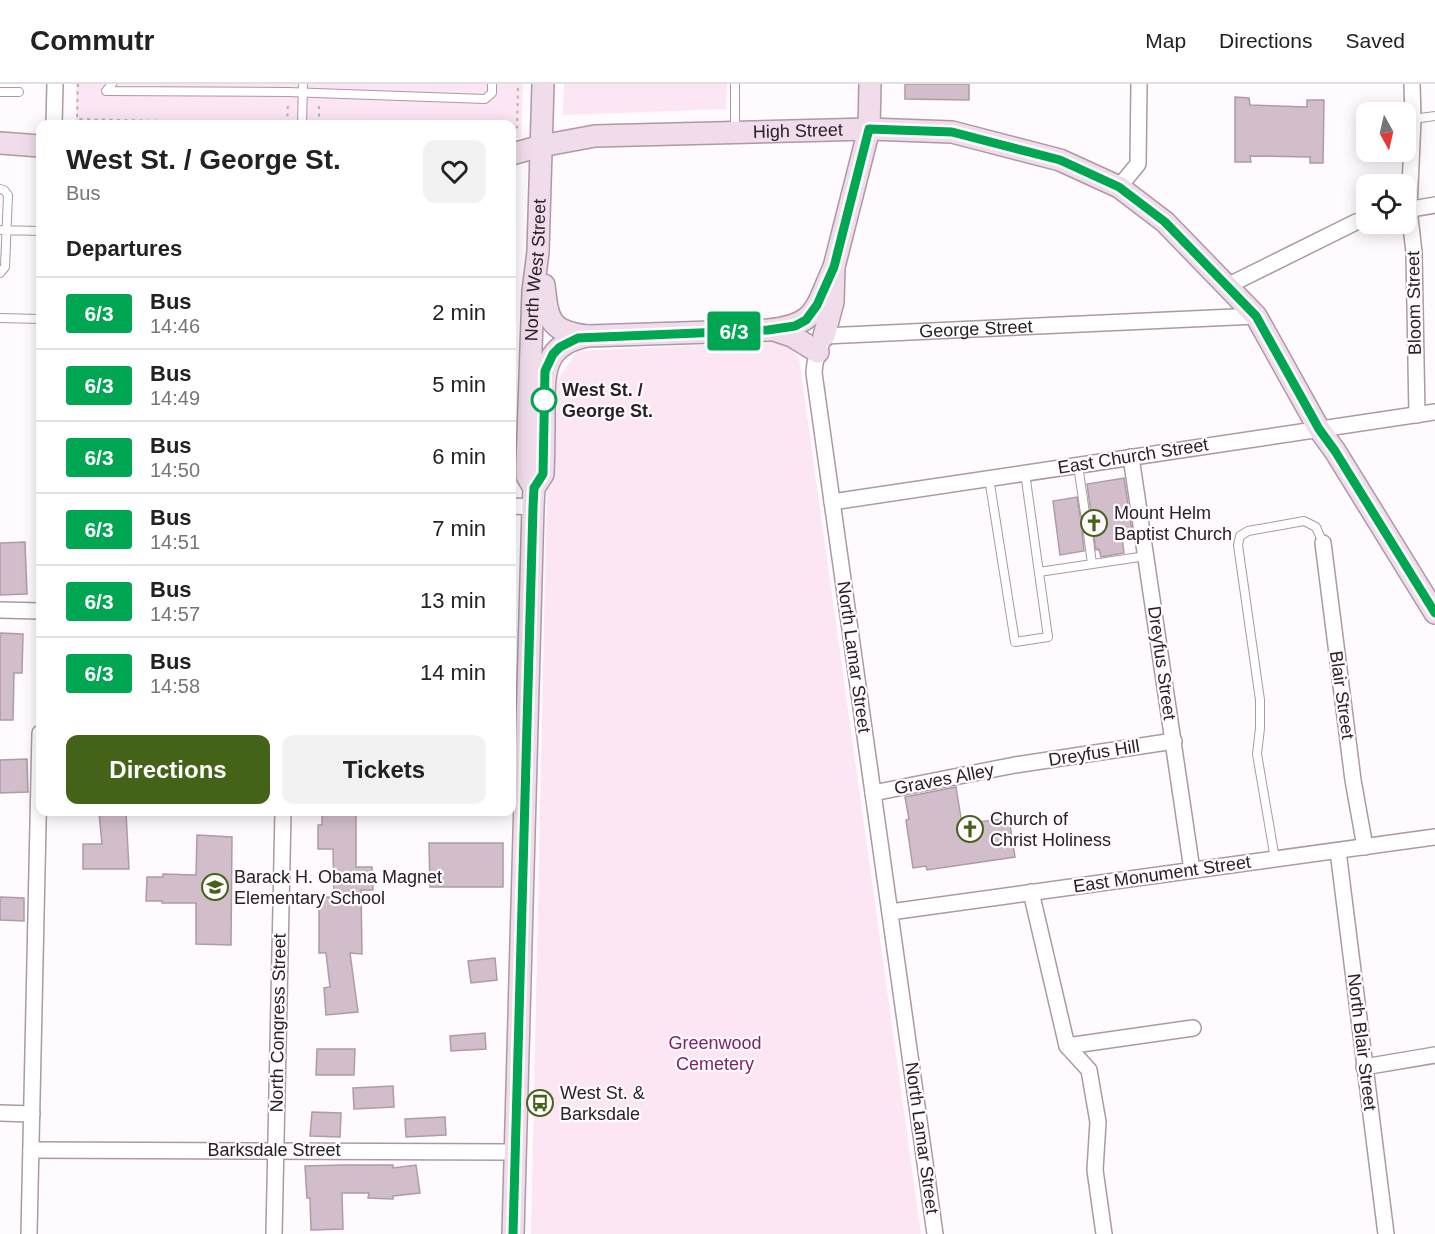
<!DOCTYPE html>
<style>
:root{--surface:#fff;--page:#f2f2f2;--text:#222;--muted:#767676;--line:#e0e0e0;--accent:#456318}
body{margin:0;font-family:Helvetica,sans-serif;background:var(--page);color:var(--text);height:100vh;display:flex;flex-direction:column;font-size:22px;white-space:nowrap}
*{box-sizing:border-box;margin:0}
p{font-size:20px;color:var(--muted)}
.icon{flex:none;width:33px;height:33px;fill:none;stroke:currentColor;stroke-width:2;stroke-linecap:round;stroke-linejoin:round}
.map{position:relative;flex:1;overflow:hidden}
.sheet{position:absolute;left:36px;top:36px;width:480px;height:696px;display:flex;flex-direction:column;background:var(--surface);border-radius:12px;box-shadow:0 3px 15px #0003}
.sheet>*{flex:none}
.badge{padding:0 12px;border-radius:4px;font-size:21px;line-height:39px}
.needle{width:39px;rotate:172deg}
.buttons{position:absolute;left:1356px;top:18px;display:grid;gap:12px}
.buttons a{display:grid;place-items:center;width:60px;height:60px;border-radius:12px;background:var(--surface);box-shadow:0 3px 15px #0003;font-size:30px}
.map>.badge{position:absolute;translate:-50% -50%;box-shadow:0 0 0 3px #fff}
h2{padding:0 30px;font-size:22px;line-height:54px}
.round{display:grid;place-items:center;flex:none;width:63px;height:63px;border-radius:12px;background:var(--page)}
.headline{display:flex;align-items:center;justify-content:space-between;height:102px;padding:0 30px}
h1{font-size:28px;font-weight:600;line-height:45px}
.cta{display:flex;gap:12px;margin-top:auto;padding:12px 30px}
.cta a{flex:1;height:69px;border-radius:12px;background:var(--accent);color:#fff;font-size:24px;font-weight:600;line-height:69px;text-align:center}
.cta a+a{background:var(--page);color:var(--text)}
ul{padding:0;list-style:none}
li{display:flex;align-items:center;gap:18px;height:72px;padding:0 30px;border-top:2px solid var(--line)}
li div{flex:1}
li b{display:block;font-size:22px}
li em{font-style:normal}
li .badge{min-width:66px;font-weight:700;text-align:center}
header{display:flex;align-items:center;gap:36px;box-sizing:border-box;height:84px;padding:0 30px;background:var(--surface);border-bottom:2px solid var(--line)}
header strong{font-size:28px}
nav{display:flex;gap:33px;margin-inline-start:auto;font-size:21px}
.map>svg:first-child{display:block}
.green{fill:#fce6f4}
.building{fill:#d2becb;stroke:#ae9ba7;stroke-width:1.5}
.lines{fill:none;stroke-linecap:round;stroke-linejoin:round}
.lane-casing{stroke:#ac99a5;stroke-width:10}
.street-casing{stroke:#ac99a5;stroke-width:18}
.secondary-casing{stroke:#ac99a5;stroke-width:24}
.path{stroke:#b5b0b4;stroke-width:2;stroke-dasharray:3 4.5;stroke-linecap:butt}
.lane{stroke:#fff;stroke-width:8}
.street{stroke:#fff;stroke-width:15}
.secondary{stroke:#f0dcea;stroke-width:21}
.line-casing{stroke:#fff;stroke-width:14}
.line{stroke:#00a651;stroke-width:9}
.stop-dot{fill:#fff;stroke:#00a651;stroke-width:3}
.labels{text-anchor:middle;stroke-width:4.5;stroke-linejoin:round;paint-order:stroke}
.street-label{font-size:18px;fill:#282126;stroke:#fefafd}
.stop-label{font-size:18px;font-weight:bold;fill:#282126;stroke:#fefafd;text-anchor:start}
.poi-label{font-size:18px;fill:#282126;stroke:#fefafd;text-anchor:start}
.park-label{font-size:18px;fill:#7d2267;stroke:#fefafd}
</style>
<header>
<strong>Commutr</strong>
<nav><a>Map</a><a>Directions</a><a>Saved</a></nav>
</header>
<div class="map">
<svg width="1435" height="1150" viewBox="0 0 1435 1150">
<rect width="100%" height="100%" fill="#fefafd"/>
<path class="green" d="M76,0H523L521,54H512V40H185L76,36Z
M564,0H727L726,25L563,31Z
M785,257L799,274L921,1150H531L549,309L577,267Z"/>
<path class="building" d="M905,0H969V16L905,15Z
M1235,13L1249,14L1250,21L1307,23V16H1324L1323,79H1310V73L1250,72L1251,78H1235Z
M1124,394L1133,453L1122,454L1124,469L1101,473L1099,465L1096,466L1093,446L1088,443L1082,447L1084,467L1060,471L1053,417L1077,413L1080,432L1086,435L1091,429L1087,400Z
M25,458L27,510L0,511V459Z
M0,549L23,550L22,589H14L13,636H0Z
M27,675L28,708L0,709V676Z
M956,703L962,740L1009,734L1015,773L927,786L926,782L913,784L906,736L909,735L905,713Z
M126,728L129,785H83V760H102L99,729Z
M322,728H356V783H372L373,806H361L362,870L350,869L358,928L326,931L324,904L330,903L326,869H319V813H334L333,765H318V741H322Z
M197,751L232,753L231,861L196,860V819H162V817H146L147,793H163V790L196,791Z
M429,759H503V803H430Z
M0,813L24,814V837L0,836Z
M495,874L497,896L471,899L468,877Z
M485,949L486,965L451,967L450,952Z
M317,965H355L354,991H316Z
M393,1002L394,1023L354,1025L353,1004Z
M312,1028L341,1029L340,1053L310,1052Z
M445,1033L446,1051L406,1053L405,1035Z
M342,1081H393V1084L416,1081L420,1109L393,1112V1115L368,1114L369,1109H342L343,1145L311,1146L310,1114H307L305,1082Z"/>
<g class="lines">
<defs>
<path id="lane" d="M112,0L106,7L288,8L485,15L492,9V0
M0,8H19
M1413,35L1435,32
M302,40L303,0
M735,46V0
M0,105L4,106L8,111L5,183L0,189
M0,146L40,147
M0,234L40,235
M1078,381L1085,429
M989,394L1015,558L1048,553L1025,389
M1088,449L1092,480
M1039,488L1146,472
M1275,775L1257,670L1260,644V616L1238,461L1240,452L1248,447L1304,437L1316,443L1323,459"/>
<g id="street">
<path d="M1412,0L1413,35L1409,125L1414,168L1417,331"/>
<path d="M54,40L55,0"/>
<path d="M1119,103L1138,80L1139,0"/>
<path d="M1406,126L1435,121"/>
<path d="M1227,202L1356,138L1366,135"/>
<path d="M1131,373L1192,786"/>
<path d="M832,418L1435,328"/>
<path d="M512,422L533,423"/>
<path d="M1323,459L1353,696L1365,763"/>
<path d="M0,526L40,527"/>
<path d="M873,709L1015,681L1174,657"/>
<path d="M1338,767L1386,1150"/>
<path d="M1031,808L1067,962L1193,944"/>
<path d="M890,828L1435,753"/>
<path d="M1067,962L1089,986L1098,1038L1095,1086L1104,1150"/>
<path d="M1364,983L1435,971"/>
<path d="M0,1029L32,1030"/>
<path d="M31,1066L516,1068"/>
<path d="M29,1150L40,649"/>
<path d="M274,1150L283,728"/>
<path id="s1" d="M935,1150L814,289L815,279L824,252L1256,232"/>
</g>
<g id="secondary">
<path d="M0,59L40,62"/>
<path id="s2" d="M512,70L541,62L595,52L869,45L952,48L1060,76L1119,103L1165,138L1256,232L1319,345L1335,367L1435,529"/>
<path d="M544,201C548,235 548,247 587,252"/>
<path d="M774,246L792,252L818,268"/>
<path d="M824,252L833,218L834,183L869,45L870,0"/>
<path id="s3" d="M534,404L527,392V381L533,207L538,168L543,0"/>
<path d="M513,1150L533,423L534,404L543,390C544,369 544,347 544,325C544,287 544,260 588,252L768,246C818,241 815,224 834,183"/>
</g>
</defs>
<use href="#lane" class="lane-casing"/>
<use href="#street" class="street-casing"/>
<use href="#secondary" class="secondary-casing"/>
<path class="path" d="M78,0L77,35L292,40
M287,40L288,19
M319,40V19
M512,47H517L518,0"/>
<use href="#lane" class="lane"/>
<use href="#street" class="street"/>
<use href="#secondary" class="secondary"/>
</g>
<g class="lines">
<defs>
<path id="line" d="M513,1150L533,423L534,404L543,390L545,287L553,270L560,263L578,254L768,246L795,242L806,236L817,221L834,183L869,45L952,48L1060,76L1119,103L1165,138L1256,232L1319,345L1335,367L1435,529"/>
</defs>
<use href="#line" class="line-casing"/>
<use href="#line" class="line"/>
</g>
<defs>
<symbol id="church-ring" viewBox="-11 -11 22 22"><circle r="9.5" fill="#fefafd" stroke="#456318" stroke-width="1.5"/><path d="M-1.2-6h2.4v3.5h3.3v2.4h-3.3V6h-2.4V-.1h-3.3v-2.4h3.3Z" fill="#456318"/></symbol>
<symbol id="school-ring" viewBox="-11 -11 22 22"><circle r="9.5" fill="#fefafd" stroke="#456318" stroke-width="1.5"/><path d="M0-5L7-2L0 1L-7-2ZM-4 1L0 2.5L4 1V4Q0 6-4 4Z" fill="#456318"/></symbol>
<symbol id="bus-ring" viewBox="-11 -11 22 22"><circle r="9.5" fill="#fefafd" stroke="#456318" stroke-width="1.5"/><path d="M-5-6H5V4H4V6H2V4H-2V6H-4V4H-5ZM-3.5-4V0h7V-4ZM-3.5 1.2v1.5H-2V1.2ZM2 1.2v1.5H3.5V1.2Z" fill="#456318"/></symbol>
</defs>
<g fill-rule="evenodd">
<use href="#church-ring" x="1079" y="424" width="30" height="30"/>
<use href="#church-ring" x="955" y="730" width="30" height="30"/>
<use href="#school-ring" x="200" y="788" width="30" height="30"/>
<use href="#bus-ring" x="525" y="1004" width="30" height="30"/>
</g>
<circle class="stop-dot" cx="544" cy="316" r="12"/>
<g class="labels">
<g class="street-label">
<text dy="6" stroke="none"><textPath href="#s2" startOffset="288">High Street</textPath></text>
<text dy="6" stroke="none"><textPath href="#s3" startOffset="220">North West Street</textPath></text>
<text transform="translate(1414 219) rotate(-91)" y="6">Bloom Street</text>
<text dy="6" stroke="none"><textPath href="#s1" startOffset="1060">George Street</textPath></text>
<text transform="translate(1133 372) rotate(-9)" y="6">East Church Street</text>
<text transform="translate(854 573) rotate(82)" y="6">North Lamar Street</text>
<text transform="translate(1162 579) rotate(82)" y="6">Dreyfus Street</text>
<text transform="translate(1342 611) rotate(82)" y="6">Blair Street</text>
<text transform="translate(1094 669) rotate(-9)" y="6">Dreyfus Hill</text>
<text transform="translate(944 695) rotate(-11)" y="6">Graves Alley</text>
<text transform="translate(1162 790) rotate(-8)" y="6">East Monument Street</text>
<text transform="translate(278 939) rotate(-89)" y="6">North Congress Street</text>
<text transform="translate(1362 958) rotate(83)" y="6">North Blair Street</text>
<text transform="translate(922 1054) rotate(82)" y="6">North Lamar Street</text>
<text x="274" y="1072">Barksdale Street</text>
</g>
<g class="stop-label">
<text x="562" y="312">West St. /<tspan x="562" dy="21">George St.</tspan></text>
</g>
<g class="poi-label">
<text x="1114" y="435">Mount Helm<tspan x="1114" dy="21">Baptist Church</tspan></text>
<text x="990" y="741">Church of<tspan x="990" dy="21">Christ Holiness</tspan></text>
<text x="234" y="799">Barack H. Obama Magnet<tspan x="234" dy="21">Elementary School</tspan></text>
<text x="560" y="1015">West St. &amp;<tspan x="560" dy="21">Barksdale</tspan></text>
</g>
<g class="park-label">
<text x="715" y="965">Greenwood<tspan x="715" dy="21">Cemetery</tspan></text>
</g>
</g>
</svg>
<div class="buttons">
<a><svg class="needle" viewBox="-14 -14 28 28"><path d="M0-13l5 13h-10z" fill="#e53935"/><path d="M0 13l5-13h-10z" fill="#767676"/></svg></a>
<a><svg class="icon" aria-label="locate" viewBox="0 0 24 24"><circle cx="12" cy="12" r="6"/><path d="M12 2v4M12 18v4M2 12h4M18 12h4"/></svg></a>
</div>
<b class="badge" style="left:734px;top:247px;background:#00a651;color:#fff">6/3</b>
<section class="sheet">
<div class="headline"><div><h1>West St. / George St.</h1><p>Bus</p></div><a class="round"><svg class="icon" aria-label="heart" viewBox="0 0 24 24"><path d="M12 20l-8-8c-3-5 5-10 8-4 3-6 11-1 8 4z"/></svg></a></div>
<h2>Departures</h2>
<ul>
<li><span class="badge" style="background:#00a651;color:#fff">6/3</span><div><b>Bus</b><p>14:46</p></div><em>2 min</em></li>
<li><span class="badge" style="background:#00a651;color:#fff">6/3</span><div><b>Bus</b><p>14:49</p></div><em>5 min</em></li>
<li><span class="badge" style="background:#00a651;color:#fff">6/3</span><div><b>Bus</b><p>14:50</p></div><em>6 min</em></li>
<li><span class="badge" style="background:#00a651;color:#fff">6/3</span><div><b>Bus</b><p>14:51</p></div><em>7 min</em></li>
<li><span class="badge" style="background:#00a651;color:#fff">6/3</span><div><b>Bus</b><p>14:57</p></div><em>13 min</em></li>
<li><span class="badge" style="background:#00a651;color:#fff">6/3</span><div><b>Bus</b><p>14:58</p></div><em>14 min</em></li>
</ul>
<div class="cta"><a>Directions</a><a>Tickets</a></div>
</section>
</div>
